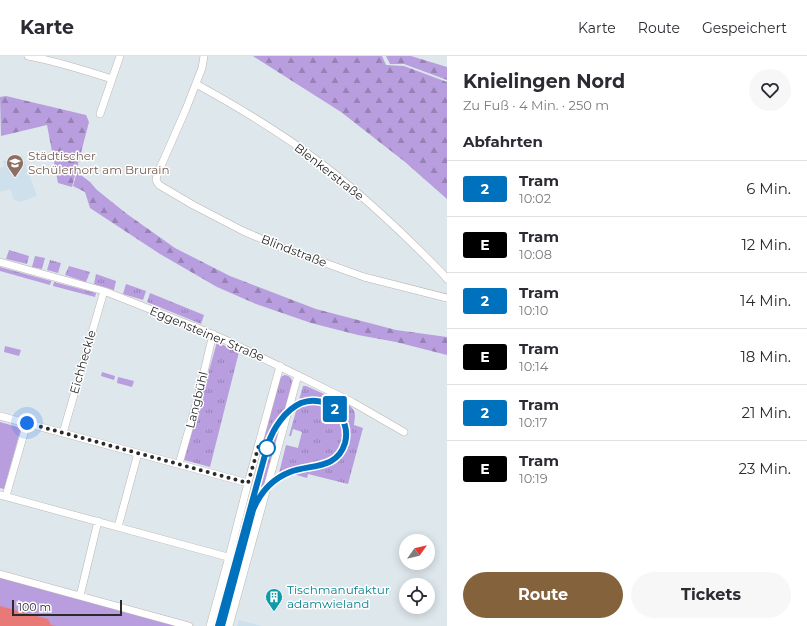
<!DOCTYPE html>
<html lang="de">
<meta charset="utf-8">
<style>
:root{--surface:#fff;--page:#f7f7f7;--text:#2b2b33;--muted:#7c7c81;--line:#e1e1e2;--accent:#84633c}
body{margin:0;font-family:Montserrat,sans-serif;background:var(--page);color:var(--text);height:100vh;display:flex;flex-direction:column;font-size:15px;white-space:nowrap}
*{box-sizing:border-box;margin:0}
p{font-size:13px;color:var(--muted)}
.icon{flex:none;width:22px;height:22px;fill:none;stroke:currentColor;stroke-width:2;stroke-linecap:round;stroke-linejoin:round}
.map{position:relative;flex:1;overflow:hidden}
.panel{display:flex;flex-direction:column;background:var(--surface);width:360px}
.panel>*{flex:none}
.badge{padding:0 8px;border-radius:3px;font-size:14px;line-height:26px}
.needle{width:26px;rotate:56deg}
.controls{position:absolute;left:399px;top:478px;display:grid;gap:8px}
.controls a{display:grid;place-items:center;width:36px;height:36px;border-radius:50%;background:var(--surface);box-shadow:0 2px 10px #0003;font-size:20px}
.scale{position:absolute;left:12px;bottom:10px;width:110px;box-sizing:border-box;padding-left:4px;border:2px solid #2b2b2b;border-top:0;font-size:11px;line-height:14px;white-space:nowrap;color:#2b2b2b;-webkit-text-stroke:3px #fff;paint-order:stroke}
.you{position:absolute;width:20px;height:20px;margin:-10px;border:3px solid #fff;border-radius:50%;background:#1a73e8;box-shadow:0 0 0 6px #1a73e833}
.map>.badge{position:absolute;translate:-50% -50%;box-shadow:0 0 0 2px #fff}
h2{padding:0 16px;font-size:15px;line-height:36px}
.round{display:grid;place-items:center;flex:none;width:42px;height:42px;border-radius:21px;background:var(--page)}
.head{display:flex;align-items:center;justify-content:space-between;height:68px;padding:0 16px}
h1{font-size:19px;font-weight:700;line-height:30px}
.cta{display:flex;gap:8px;margin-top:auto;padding:8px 16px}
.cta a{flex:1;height:46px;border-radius:24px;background:var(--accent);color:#fff;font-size:16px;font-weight:700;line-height:46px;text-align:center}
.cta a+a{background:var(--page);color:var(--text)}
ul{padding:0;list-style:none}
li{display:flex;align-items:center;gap:12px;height:56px;padding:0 16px;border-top:1px solid var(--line)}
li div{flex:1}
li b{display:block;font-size:15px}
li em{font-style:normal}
li .badge{min-width:44px;font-weight:700;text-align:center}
header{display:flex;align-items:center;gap:24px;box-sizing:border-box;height:56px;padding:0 20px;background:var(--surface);border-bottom:1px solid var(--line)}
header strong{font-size:19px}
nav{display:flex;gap:22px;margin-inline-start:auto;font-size:14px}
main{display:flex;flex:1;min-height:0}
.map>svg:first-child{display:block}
.education{fill:#cee0ec}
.grass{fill:url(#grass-tufts)}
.forest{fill:url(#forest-firs)}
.park{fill:#b99edf}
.water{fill:#e87977}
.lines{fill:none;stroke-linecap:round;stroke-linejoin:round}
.street-casing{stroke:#bbb5ae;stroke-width:8}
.street{stroke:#fff;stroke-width:7}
.tram{stroke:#b4ada1;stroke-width:1}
.line-casing{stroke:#fff;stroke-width:9}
.line{stroke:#0071bc;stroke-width:6}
.walk{stroke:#2b2b2b;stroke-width:4;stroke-dasharray:0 7.2}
.stop-dot{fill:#fff;stroke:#0071bc;stroke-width:2}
.labels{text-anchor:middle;stroke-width:3;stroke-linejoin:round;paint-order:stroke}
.education-label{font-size:12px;fill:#785e54;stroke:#fff;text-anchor:start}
.street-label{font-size:12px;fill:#2b2b2b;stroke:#fff}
.culture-label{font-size:12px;fill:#0d838f;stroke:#fff;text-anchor:start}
</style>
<header>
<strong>Karte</strong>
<nav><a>Karte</a><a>Route</a><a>Gespeichert</a></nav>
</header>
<main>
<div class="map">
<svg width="447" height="570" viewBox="0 0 447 570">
<defs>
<pattern id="grass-tufts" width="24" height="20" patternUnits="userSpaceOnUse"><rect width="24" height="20" fill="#b99edf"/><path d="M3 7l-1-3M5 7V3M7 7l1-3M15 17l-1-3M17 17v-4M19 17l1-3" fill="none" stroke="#9781b5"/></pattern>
<pattern id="forest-firs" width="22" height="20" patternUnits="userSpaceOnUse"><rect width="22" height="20" fill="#b99edf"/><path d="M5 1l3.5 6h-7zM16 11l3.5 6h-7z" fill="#9781b5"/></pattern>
</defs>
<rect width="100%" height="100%" fill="#dee7ec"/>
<path class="education" d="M22,99L37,140L20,146L14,144L10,133L0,136V112L5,110L3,105Z
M239,564L262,570H237Z"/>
<path class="grass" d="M9,194L29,200L27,208L6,203Z
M35,200L45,202L42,213L32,211Z
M50,204L61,207L58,217L47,214Z
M69,210L90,216L86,226L65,219Z
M0,211L51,225L50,229L0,215Z
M96,218L116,225L114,234L94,228Z
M54,226L96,237L95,241L53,230Z
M126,228L146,235L143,244L123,238Z
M150,237L204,259L201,268L147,246Z
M217,286L239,296L210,411L184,404Z
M285,319C290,320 292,322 292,327L275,391L262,388L280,323L282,320Z
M303,330H306L349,349C357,356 355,359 354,369L363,372L348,428L308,418L307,422L293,418L288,420L279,417L286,389L298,392L302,376L293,373L291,380H289Z
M264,393L274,396L251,480L248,479L245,490L238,488Z
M233,510L239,511L241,516L227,570H213L229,513L230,511Z"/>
<path class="forest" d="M253,0H382L386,9L404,10L447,26V143L405,106L341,56Z
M386,0H411L447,11V24L404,8H390Z
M6,40L86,59L89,66L72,131L58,127L47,69L1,80L0,41Z
M77,116L90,126L97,134L127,158L175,192L230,220L316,253L396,274L447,281V299L396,286L358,279L311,267L256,248L217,231L160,198L90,152L85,136L73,130Z"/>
<path class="park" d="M5,290L21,294L19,300L4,296Z
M102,316L115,320L114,324L101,320Z
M118,321L134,325L132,331L117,327Z
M0,366L21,372L4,433L0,432Z
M0,521L179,570H0Z"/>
<path class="water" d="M0,550L48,563L51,569L56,570H0Z"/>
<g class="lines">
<defs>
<path id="street" d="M28,0C56,5 84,14 112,23L120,0
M204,0L202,12L186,53L157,119L156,124L159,129L193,149L243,175L278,190L364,221L447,242
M196,28C240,52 283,78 322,108C365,141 404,178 442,217L447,223
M100,58L112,23
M0,206L104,235L200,273L230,286L352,346L404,376
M0,360L248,427
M63,377L104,235
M179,408L197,345L213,278
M0,439L246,506
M6,440L27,367
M118,471L138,397
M0,518L189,570
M80,540L98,465
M210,570L229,501L248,427L280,310
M229,570L298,319"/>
</defs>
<use href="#street" class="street-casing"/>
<use href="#street" class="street"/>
<path class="tram" d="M218,570L268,388C273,373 285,354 301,347C326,337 352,361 345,387C337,416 305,408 284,418C269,426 259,439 253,454L222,570"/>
</g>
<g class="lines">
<defs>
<path id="line" d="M218,570L268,388C273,373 285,354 301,347C326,337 352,361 345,387C337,414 310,408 290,416C272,423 260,437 253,454L222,570"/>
</defs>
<use href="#line" class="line-casing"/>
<use href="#line" class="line"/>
<path class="walk" d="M27,367L248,427L259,389L267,392"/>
</g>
<defs>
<symbol id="school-pin" viewBox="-11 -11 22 30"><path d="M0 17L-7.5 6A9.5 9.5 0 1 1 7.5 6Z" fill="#8d6e63" stroke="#fff"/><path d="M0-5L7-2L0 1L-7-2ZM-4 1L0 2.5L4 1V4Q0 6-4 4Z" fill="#fff"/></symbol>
<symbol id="building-pin" viewBox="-11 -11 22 30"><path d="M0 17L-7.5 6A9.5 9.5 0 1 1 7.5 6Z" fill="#0f9aa8" stroke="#fff"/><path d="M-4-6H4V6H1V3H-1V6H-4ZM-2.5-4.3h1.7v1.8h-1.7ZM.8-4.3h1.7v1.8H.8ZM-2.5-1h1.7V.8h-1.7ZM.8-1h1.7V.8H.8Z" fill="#fff"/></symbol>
</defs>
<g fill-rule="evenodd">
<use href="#school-pin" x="5" y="97" width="20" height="27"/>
<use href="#building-pin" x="264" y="531" width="20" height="27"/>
</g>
<circle class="stop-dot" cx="267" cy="392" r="8"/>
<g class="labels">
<g class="education-label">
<text x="28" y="104">Städtischer<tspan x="28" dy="14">Schülerhort am Brurain</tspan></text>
</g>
<g class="street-label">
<text transform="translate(329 116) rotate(38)" y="4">Blenkerstraße</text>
<text transform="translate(294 195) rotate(21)" y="4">Blindstraße</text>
<text transform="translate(207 278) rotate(23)" y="4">Eggensteiner Straße</text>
<text transform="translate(83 306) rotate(-74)" y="4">Eichheckle</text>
<text transform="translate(197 344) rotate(-76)" y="4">Langbühl</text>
</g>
<g class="culture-label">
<text x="287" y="538">Tischmanufaktur<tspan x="287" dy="14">adamwieland</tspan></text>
</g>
</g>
</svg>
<div class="controls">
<a><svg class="needle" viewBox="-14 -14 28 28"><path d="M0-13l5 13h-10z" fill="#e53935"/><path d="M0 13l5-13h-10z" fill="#7c7c81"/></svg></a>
<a><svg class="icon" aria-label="locate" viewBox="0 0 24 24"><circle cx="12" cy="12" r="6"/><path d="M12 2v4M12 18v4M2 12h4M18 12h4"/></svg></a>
</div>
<div class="scale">100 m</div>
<div class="you" style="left:27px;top:367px"></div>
<b class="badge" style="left:335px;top:353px;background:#0071bc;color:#fff">2</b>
</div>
<section class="panel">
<div class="head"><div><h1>Knielingen Nord</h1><p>Zu Fuß · 4 Min. · 250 m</p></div><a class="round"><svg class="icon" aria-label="heart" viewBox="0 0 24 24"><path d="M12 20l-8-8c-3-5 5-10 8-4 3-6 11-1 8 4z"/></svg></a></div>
<h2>Abfahrten</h2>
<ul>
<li><span class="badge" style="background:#0071bc;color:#fff">2</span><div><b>Tram</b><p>10:02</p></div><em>6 Min.</em></li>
<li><span class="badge" style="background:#000;color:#fff">E</span><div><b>Tram</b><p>10:08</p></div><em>12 Min.</em></li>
<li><span class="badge" style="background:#0071bc;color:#fff">2</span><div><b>Tram</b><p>10:10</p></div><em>14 Min.</em></li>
<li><span class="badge" style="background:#000;color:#fff">E</span><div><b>Tram</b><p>10:14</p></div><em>18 Min.</em></li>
<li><span class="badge" style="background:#0071bc;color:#fff">2</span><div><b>Tram</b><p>10:17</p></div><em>21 Min.</em></li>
<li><span class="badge" style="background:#000;color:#fff">E</span><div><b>Tram</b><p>10:19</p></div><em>23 Min.</em></li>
</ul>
<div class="cta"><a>Route</a><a>Tickets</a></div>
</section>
</main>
